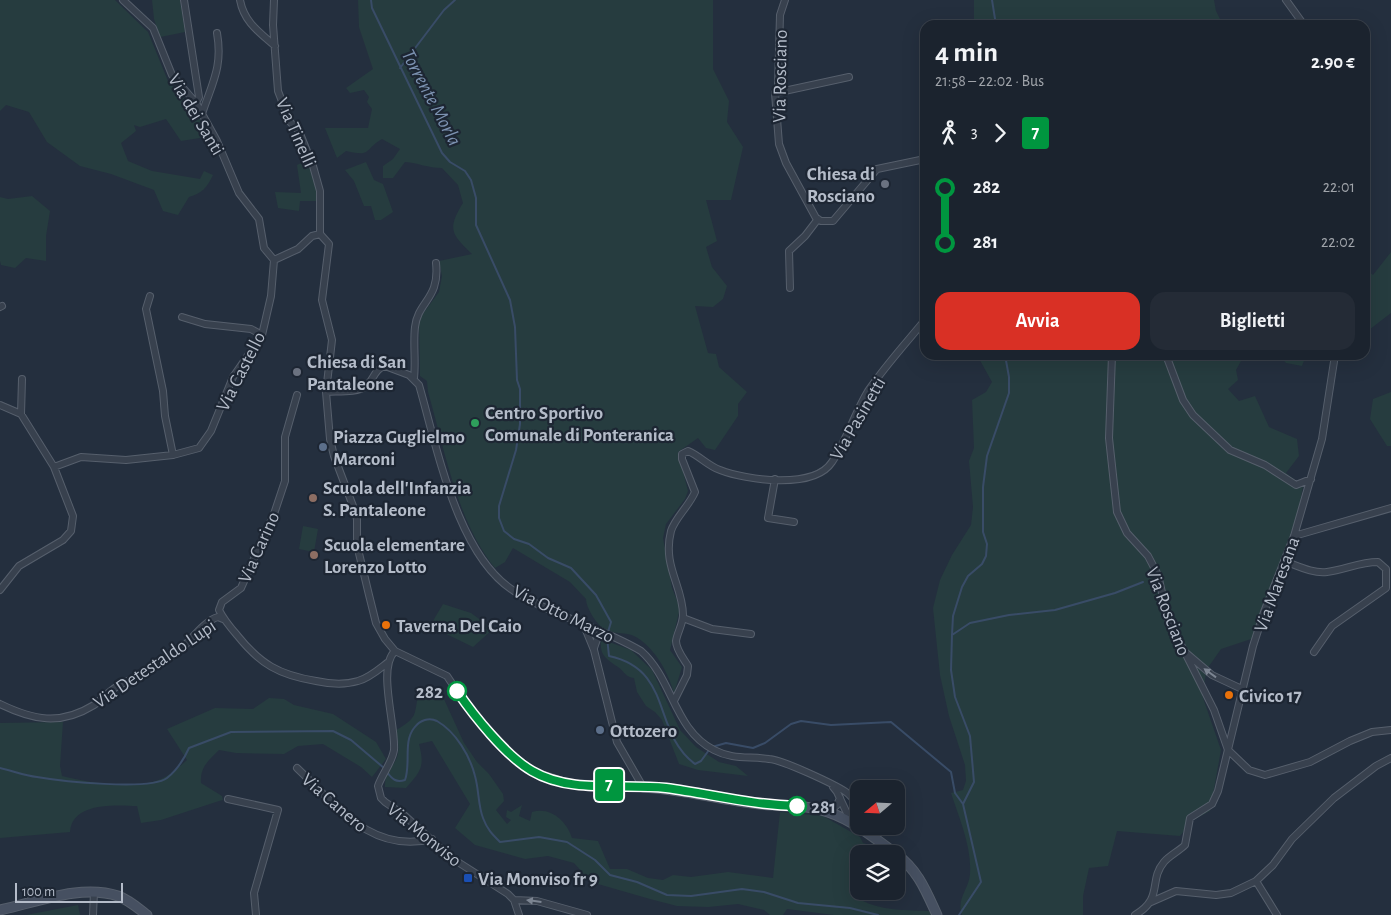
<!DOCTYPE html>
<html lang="it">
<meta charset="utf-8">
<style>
:root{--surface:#1b232e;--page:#242b36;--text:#f1f3f6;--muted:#a0a4aa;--line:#39404a;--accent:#d93025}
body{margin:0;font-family:"Alegreya Sans",sans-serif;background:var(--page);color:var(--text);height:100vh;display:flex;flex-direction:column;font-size:19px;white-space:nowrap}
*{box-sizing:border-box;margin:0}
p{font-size:16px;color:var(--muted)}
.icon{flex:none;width:28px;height:28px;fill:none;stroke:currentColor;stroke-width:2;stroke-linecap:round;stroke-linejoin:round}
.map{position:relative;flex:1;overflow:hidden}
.sheet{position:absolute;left:920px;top:20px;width:450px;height:340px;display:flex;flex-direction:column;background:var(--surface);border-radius:15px;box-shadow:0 5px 20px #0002,0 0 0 1px var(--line)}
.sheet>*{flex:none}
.badge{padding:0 10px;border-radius:4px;font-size:18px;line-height:32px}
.needle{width:32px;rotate:251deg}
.tools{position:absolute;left:850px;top:780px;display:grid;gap:10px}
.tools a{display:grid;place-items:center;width:55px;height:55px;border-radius:10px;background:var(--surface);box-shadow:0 5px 20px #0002,0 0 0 1px var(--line);font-size:25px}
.scale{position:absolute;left:15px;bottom:12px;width:108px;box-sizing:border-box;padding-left:5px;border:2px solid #b4bcc9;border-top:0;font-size:14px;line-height:18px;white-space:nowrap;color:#b4bcc9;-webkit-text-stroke:4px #1d2633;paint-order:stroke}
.map>.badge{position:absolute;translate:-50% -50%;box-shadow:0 0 0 2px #fff}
.legs{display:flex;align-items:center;gap:8px;height:55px;padding:0 15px;font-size:16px}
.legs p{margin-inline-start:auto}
.head{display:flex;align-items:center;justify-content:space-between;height:85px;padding:0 15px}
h1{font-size:28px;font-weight:700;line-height:38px}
.primary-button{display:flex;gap:10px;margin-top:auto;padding:10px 15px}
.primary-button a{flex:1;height:58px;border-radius:15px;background:var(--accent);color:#fff;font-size:20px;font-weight:700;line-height:58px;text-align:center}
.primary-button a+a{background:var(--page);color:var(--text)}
ul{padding:0 15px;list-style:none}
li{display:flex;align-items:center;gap:18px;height:55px;font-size:19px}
li i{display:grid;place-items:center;width:8px;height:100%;margin:0 6px;background:currentColor}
li i::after{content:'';width:12px;height:12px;margin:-6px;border:4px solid;border-radius:50%;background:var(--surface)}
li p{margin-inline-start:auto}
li:first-child i{background:linear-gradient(#0000 50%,currentColor 0)}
li:last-child i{background:linear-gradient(currentColor 50%,#0000 0)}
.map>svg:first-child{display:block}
.green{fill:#263c3f}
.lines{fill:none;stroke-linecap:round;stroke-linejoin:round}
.stream{stroke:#394c67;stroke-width:2}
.street-casing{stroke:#565f6c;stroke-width:8}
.secondary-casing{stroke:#565f6c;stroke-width:11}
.street{stroke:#38414e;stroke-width:6}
.secondary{stroke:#465061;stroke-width:9}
.oneway{fill:#7c8592}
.line-1-casing{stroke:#fff;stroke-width:11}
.line-1{stroke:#00963f;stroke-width:8}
.worship-dot{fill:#6b7280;stroke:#1d2633;stroke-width:2}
.leisure-dot{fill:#2e9e5b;stroke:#1d2633;stroke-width:2}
.service-dot{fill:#5c6f8a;stroke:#1d2633;stroke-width:2}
.education-dot{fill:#8d6e63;stroke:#1d2633;stroke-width:2}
.food-dot{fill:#e8710a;stroke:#1d2633;stroke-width:2}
.stop-1-dot{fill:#fff;stroke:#00963f;stroke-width:2.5}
.transit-dot{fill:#1a4fb4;stroke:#1d2633;stroke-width:2}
.labels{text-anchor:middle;stroke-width:4.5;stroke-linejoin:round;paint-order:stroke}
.street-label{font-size:19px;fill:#b4bcc9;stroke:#1d2633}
.poi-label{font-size:19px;font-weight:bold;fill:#b4bcc9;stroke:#1d2633;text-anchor:start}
.stop-label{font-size:19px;font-weight:bold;fill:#b4bcc9;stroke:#1d2633;text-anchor:end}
.water-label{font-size:20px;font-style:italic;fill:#7c92b1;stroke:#1d2633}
</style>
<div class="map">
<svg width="1391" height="915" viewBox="0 0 1391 915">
<rect width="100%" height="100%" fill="#242f3e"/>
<path class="green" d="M0,0H115L148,32L168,81L191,106L209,132L206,137L181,141L166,119L140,127L134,125L136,131L121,143L128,161L152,171L200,179L204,171L213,175C207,188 202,193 189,197L178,215L163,211L154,190L111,174L80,166L47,142L29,112L6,105L0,111Z
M152,0H180L185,32L160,37L154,19Z
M358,0H713V69L729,101L727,122L743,147L731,200H706L717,241L706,247L712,267L727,286L723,299L713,307L695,306L708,353L716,354L719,367L747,392L738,404V416L715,450L706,448L698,438L678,452L688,491L685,499L666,524L663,538L672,588L680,608L670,650L682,667L674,693C668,672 654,646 634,636C626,632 615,634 607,631C598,627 586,608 586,599L570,582L513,548L505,562L495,568C457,522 445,450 428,392L427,381L420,376L419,319L439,292L442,276L439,261L472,254C451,234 447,229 463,203L458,185L442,168C428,168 418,163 405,162L393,178H383V166L393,159L400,149L382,139C363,150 373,157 346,151L337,158L325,128H368L372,109L367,102L369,97L364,90L350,93L346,88L373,69L359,27Z
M974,0H1214L1216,11L1223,25H974Z
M309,159L317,190L316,201H300L299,211L278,208L275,192L301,193L297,165Z
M366,162L374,180L383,184L393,212L381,220H375L371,206H364L354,181L345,170Z
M32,196L50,211L46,236V261L26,258L15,268L1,265L0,261V197L8,199Z
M1391,252V313L1365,333V268L1373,275Z
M977,355H1240L1241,361L1236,370L1238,380L1228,389L1239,401L1255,396L1269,427L1297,439L1299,456L1286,473L1303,486L1298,513L1254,638L1221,649L1207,669L1202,695L1221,750L1210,811L1192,821L1180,836L1117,831L1108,866L1089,868L1083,896V915H962C956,899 969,889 970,874C972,847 959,818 951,793L963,790L966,781L965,765L949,716L940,675L933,608L940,580L952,555L971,525L973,507L969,461L974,448L972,400L986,392L992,382Z
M1279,355H1306L1302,366L1286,363Z
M1391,392V446H1387L1370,419L1373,399Z
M303,526L318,529L314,552L299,549Z
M443,604L471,613L493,629L473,647L430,626Z
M601,639L631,650L652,670L680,730L696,747L719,762L736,766L748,776L698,770L679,764L662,720L655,712L646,706L637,692L634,678C625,677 625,672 618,667C606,659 599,655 601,639Z
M424,691H434L443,697L464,743L477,762L489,774L503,794L504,801L496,810L507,824L511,820L506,817L507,810L511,812L522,805L519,816L530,821L532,812C550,806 567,821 572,838L598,841L610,869H627L648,878L663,880L673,875L691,877L728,872L773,878L780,812L823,816L860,837L863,843L870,845L866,854H859V875L852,894C873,911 903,910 929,911L931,915H834L787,909L783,915H770L764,910L738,904L708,907L677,906L650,899L591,882L574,863L548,856L525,859L475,845L455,828L470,804L432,741L419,744C425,767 421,771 406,788L385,787C384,764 407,765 395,731C402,726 413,721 415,712C418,701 415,700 424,691Z
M269,698L284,699L294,705L333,714L376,742L386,759L372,777L361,767L323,744L298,746L284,754L236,753L219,750C208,761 200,767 201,783L222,796L223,800L219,801L161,820L141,823L137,806C115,805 72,802 70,832L0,838V723L63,722L60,766L62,776C88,783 141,791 165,777C173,773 180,766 187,760L167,729L215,708L253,709Z
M78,905L80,915H26Z"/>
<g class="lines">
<path class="stream" d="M371,0L372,8L442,153L450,162L465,171L471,180L476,198V225L510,300L515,327L517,380L520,389V424L516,450L499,506V518L504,531L514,539L529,544L548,558L571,568L596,595L611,622L608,632
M992,0L996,25
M400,68L444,10L455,0
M952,635L953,616L962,587L968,576L982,564L986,556L987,544L983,532V487L987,456L1009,393V377L1005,355
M607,637L609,656C674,670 651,731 695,764L701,761L709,750
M712,747L726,743L753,748L765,743L791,724L801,721L831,725L891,722L951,772L955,793L963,804L981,882L959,915
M0,768C13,771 25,776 37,777C60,781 150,791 167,778C176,771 184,759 189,748L231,732L333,731L351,740L384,768
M387,772C392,779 396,783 405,780C411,764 403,742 414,728C420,720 429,717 437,721C456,732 470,756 475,776C479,790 478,805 483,818C487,829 492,834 500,842L539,837L567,842L595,860L610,875L637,882L667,895L691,896L742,889L764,892L798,903L850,908L878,915
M963,804L974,782L970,736L955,697L951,670L952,635L970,623L1009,615L1055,610L1115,593L1143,582"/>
<defs>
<path id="street" d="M123,0L153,28L172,75L196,103L217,141L239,193L259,219L264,248L274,260
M184,0L199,97L196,103
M240,0C244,22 259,32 275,46
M274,0L273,25L278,91L290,122L299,131L313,166L320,191V234
M785,0L780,15L778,86L775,93L779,144L786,163L816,218L821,221H833L877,169L925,159
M1286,0L1304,25
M775,93L849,77
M202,114C212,83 223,67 217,33
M320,234L329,244L322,300L332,340L326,392L330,439L334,456L353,506L357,519V545L369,595L376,623L385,639L395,651L447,676L473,715L514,756L532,771L569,783L643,787L617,742L594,650L583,623
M790,288L789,251L805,236L818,219
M150,296L146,309L163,391L165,416L173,455
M0,307L2,306
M182,317L205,324L251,329L262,335
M1112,355L1109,438L1117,512L1127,533L1148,556L1158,575L1168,619L1214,710L1228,750L1249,770L1265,775L1310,762L1350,741L1372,732L1391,730
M1166,355L1183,400L1193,415L1230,450L1265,465L1296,485L1311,479
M414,378C416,361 413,344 415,327C418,301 440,299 436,263
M326,392C337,391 357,393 366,386C374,380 374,369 385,366L409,375L419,385C437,447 457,555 514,591C553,616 601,627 641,651C673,679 674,730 714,750C733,760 749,756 769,759C783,760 834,784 846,792C851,796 855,801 859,806
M297,395L285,437V481L274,514L241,588L222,602L219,610C224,620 230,627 237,635C260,664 279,675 316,681C330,684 345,685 358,681C369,678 378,670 387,663
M0,405L21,414L54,467L81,457L126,460L173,455L199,448L211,431L233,377L262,335L271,296L274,260L298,249L312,236L320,234
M21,414L22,379
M775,479L768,518L794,522
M1294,536L1391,508
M1284,561C1296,565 1313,574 1327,572C1345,570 1359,562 1378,562L1386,569V588L1332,626L1314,652
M0,590L19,566L63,540L71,531L73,516L54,467
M683,618L712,629L751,634
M594,648L600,631
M395,651C377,668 396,725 394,750C392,763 382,774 378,786L381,798L385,802L404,815L450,857L508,894L514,900L519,915
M1185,652L1212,675L1244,690
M674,701L687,675L688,666C684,659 676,650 676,641C677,633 683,624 683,615C683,586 662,566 671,531C675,518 689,506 695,492L682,459V454L688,451C700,456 708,466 720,470C746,480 814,490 832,462C847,440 854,414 868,391C885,366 906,343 925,320
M0,704C33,720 60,726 94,705C102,699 109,691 118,686C139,675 162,664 181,649C192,639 204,621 218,617L223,619
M297,768C337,806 371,854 432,839
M833,787L837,792L852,824L859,814
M228,799L278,810L254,893L256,915
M829,812L837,805L840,798
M1256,881L1277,915
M514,900L537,901L587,915
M1151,902L1176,891L1216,895L1231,893L1256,881L1273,865L1292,839L1334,798L1376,766L1391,758
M93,915L94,892
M1135,915C1164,898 1148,881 1164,862C1169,856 1179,851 1185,845L1190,818L1212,804L1218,791L1253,646L1264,612L1294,536L1322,439L1335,355"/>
<path id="secondary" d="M643,787C682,789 720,800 760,804C783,807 806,804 828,812C852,820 875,838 896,854
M896,854C918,870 926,891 937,915
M0,910C37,902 81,884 118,896C129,900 138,908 147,915"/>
</defs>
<use href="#street" class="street-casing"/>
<use href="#secondary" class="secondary-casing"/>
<use href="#street" class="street"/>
<use href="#secondary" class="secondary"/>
</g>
<defs><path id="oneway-solid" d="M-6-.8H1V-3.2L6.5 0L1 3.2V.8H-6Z" transform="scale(1.25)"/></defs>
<g class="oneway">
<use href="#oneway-solid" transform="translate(1210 673) rotate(-144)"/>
<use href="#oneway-solid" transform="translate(534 901) rotate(-173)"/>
</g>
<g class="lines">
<defs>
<path id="line-1" d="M457,691C474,716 506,756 532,771C571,794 623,783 666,788C711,794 752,805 797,806"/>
</defs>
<use href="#line-1" class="line-1-casing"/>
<use href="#line-1" class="line-1"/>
</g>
<g class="worship-dot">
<circle cx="885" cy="184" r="5"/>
<circle cx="297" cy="372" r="5"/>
</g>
<circle class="leisure-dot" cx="475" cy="423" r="5"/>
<g class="service-dot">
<circle cx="323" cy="447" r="5"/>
<circle cx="600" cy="730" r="5"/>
</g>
<g class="education-dot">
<circle cx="313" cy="498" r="5"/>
<circle cx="314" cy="555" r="5"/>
</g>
<g class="food-dot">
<circle cx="386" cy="625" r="5"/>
<circle cx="1229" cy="695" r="5"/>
</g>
<g class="stop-1-dot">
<circle cx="457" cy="691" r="9"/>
<circle cx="797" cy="806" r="9"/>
</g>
<rect class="transit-dot" x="463" y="873" width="10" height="10" rx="2.5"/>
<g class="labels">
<g class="street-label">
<text transform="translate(779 76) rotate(-89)" y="7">Via Rosciano</text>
<text transform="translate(197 114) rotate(59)" y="7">Via dei Santi</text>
<text transform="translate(297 132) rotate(66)" y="7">Via Tinelli</text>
<text transform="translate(240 371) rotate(-63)" y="7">Via Castello</text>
<text transform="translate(857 418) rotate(-60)" y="7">Via Pasinetti</text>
<text transform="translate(258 547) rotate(-66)" y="7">Via Carino</text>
<text transform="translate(1276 584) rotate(-70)" y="7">Via Maresana</text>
<text transform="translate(1169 611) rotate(69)" y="7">Via Rosciano</text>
<text transform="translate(564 613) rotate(26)" y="7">Via Otto Marzo</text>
<text transform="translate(154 663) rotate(-34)" y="7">Via Detestaldo Lupi</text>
<text transform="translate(335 802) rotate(41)" y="7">Via Canero</text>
<text transform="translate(425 834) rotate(39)" y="7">Via Monviso</text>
</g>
<g class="poi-label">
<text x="875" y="180" text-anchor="end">Chiesa di<tspan x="875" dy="22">Rosciano</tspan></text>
<text x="307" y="368">Chiesa di San<tspan x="307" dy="22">Pantaleone</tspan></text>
<text x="485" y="419">Centro Sportivo<tspan x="485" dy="22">Comunale di Ponteranica</tspan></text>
<text x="333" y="443">Piazza Guglielmo<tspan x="333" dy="22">Marconi</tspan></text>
<text x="323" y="494">Scuola dell'Infanzia<tspan x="323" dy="22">S. Pantaleone</tspan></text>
<text x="324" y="551">Scuola elementare<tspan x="324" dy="22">Lorenzo Lotto</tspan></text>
<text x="396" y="632">Taverna Del Caio</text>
<text x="1239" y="702">Civico 17</text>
<text x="610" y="737">Ottozero</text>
<text x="478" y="885">Via Monviso fr 9</text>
</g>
<g class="stop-label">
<text x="443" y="698">282</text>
<text x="811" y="813" text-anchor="start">281</text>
</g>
<g class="water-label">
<text transform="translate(432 97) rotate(62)" y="7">Torrente Morla</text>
</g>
</g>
</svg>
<div class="tools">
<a><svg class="needle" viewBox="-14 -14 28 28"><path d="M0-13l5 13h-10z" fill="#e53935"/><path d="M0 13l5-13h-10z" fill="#a0a4aa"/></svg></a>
<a><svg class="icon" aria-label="layers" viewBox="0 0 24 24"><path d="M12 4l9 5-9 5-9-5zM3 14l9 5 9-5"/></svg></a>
</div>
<div class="scale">100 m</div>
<b class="badge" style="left:609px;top:785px;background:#00963f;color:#fff">7</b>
<section class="sheet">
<div class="head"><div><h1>4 min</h1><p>21:58 – 22:02 · Bus</p></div><b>2.90 €</b></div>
<div class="legs"><svg class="icon" aria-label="walk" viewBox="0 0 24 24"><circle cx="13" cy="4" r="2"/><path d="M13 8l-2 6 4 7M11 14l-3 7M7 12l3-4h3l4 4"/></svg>3<svg class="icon" aria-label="forward" viewBox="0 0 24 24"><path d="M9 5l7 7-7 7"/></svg><b class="badge" style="background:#00963f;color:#fff">7</b></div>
<ul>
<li><i style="color:#00963f"></i><b>282</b><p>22:01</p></li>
<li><i style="color:#00963f"></i><b>281</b><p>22:02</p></li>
</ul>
<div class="primary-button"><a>Avvia</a><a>Biglietti</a></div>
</section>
</div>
